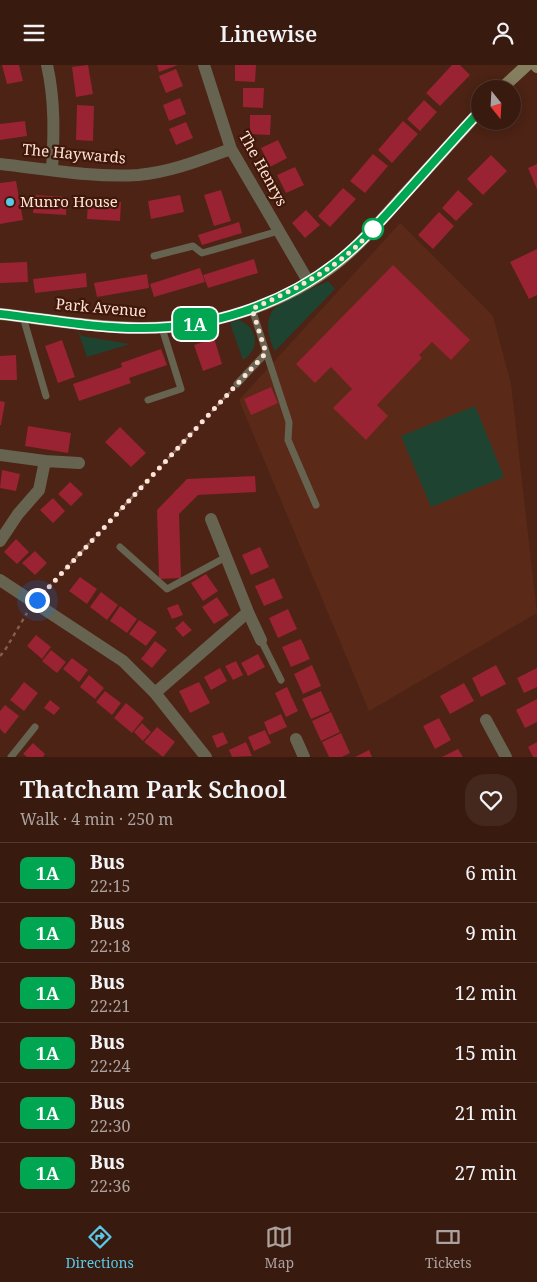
<!DOCTYPE html>
<meta charset="utf-8">
<style>
:root{--surface:#391a0f;--page:#44271d;--text:#f1f3f6;--muted:#aba19e;--line:#53382f;--accent:#5bc8e7}
body{margin:0;font-family:"Noto Serif",serif;background:var(--page);color:var(--text);height:100vh;display:flex;flex-direction:column;font-size:19px;white-space:nowrap}
*{box-sizing:border-box;margin:0}
p{font-size:16px;color:var(--muted)}
.icon{flex:none;width:28px;height:28px;fill:none;stroke:currentColor;stroke-width:2;stroke-linecap:round;stroke-linejoin:round}
.map{position:relative;height:692px;overflow:hidden}
.side{display:flex;flex-direction:column;background:var(--surface);flex:1}
.side>*{flex:none}
.badge{padding:0 10px;border-radius:8px;font-size:18px;line-height:32px}
.needle{width:32px;rotate:162deg}
.controls{position:absolute;left:471px;top:15px;display:grid;gap:10px}
.controls a{display:grid;place-items:center;width:50px;height:50px;border-radius:50%;background:var(--surface);box-shadow:0 2px 12px #0003,0 0 0 1px var(--line);font-size:25px}
.you{position:absolute;width:25px;height:25px;margin:-12px;border:4px solid #fff;border-radius:50%;background:#1a73e8;box-shadow:0 0 0 8px #1a73e833}
.map>.badge{position:absolute;translate:-50% -50%;box-shadow:0 0 0 2px #fff}
.round{display:grid;place-items:center;flex:none;width:52px;height:52px;border-radius:20px;background:var(--page)}
.head{display:flex;align-items:center;justify-content:space-between;height:85px;padding:0 20px}
h1{font-size:24px;font-weight:600;line-height:38px}
ul{padding:0;list-style:none}
li{display:flex;align-items:center;gap:15px;height:60px;padding:0 20px;border-top:1px solid var(--line)}
li div{flex:1}
li b{display:block;font-size:19px}
li em{font-style:normal}
li .badge{min-width:55px;font-weight:700;text-align:center}
header{display:flex;justify-content:space-between;align-items:center;height:65px;padding:0 20px;background:var(--surface);font-size:22px;font-weight:600}
.menu{display:flex;justify-content:space-around;align-items:center;height:70px;border-top:1px solid var(--line);background:var(--surface);font-size:14px;color:var(--muted)}
.menu a{display:grid;justify-items:center;gap:2px}
.menu .on{color:var(--accent)}
.map>svg:first-child{display:block}
.built{fill:#5a2918}
.green{fill:#1e4431}
.building{fill:#992332}
.lines{fill:none;stroke-linecap:round;stroke-linejoin:round}
.path{stroke:#825d50;stroke-width:2.5;stroke-dasharray:4 4;stroke-linecap:butt}
.lane{stroke:#666350;stroke-width:7}
.street{stroke:#666350;stroke-width:12}
.secondary{stroke:#857f60;stroke-width:12}
.line-casing{stroke:#fff;stroke-width:11}
.line{stroke:#00a651;stroke-width:8}
.walk{stroke:#ffe3d9;stroke-width:5;stroke-dasharray:0 9}
.poi-dot{fill:#5bc8e7;stroke:#40180a;stroke-width:2}
.stop-dot{fill:#fff;stroke:#00a651;stroke-width:2.5}
.labels{text-anchor:middle;stroke-width:4.5;stroke-linejoin:round;paint-order:stroke}
.street-label{font-size:15px;fill:#ffe3d9;stroke:#40180a}
.poi-label{font-size:15px;fill:#ffe3d9;stroke:#40180a;text-anchor:start}
</style>
<header><svg class="icon" aria-label="menu" viewBox="0 0 24 24"><path d="M4 6h16M4 12h16M4 18h16"/></svg>Linewise<svg class="icon" aria-label="person" viewBox="0 0 24 24"><circle cx="12" cy="8" r="4"/><path d="M4 21q1-7 8-7t8 7"/></svg></header>
<div class="map">
<svg width="537" height="692" viewBox="0 0 537 692">
<rect width="100%" height="100%" fill="#4c2314"/>
<path class="built" d="M400,158L493,251L511,319L537,548L369,646L239,335Z"/>
<path class="green" d="M328,216L335,224L275,286C269,275 264,256 273,245C281,236 316,222 328,216Z
M239,255C258,262 261,284 243,295L230,258Z
M78,266L82,271L130,279L87,292Z
M475,341L504,412L431,442L401,371Z"/>
<path class="building" d="M2,0H19L23,16L7,19Z
M88,0L93,29L76,32L72,2Z
M157,0H178L159,7Z
M235,0H256L255,17L235,16Z
M452,0H460L470,10L440,41L426,28Z
M176,4L183,21L166,28L159,11Z
M243,23H264L263,43L243,42Z
M180,33L186,49L169,56L163,40Z
M424,35L437,47L420,66L407,54Z
M77,40L94,41L93,76L76,75Z
M250,50H271L270,70L250,69Z
M25,56L27,71L0,75V59Z
M403,56L418,69L392,98L378,85Z
M186,57L193,73L176,80L169,64Z
M278,75L287,93L270,102L261,83Z
M373,89L388,101L365,128L350,116Z
M491,90L507,106L483,130L467,114Z
M537,99V124L528,103Z
M295,102L304,120L286,128L277,110Z
M16,116L23,155L0,159V118Z
M343,123L356,134L330,162L318,151Z
M221,125L231,156L214,161L204,130Z
M458,125L473,139L456,156L442,143Z
M34,130L67,132L66,150L33,148Z
M180,130L184,147L151,154L148,136Z
M88,135L121,137L120,156L87,154Z
M306,145L320,160L305,173L292,158Z
M439,147L454,161L433,184L418,170Z
M239,157L242,168L202,180L198,170Z
M537,184V230L529,234L510,197Z
M254,194L258,208L208,223L203,210Z
M27,197L28,217L0,218V198Z
M393,200L470,275L451,295L432,277L419,290L422,293L377,340L388,351L366,375L333,343L352,324L331,302L315,318L296,299Z
M200,203L205,217L154,232L150,219Z
M86,208L87,222L35,228L33,214Z
M147,209L149,223L97,232L94,218Z
M214,273L222,299L203,306L194,280Z
M62,275L75,312L58,318L45,281Z
M161,284L167,300L129,313L131,318L79,336L73,319L122,302L121,298Z
M16,290L17,315H0V291Z
M271,322L278,338L251,350L244,334Z
M0,336L5,337L1,360H0Z
M28,361L71,368L68,388L25,381Z
M120,362L146,388L131,402L105,377Z
M2,405L20,409L16,426L0,423Z
M255,411L256,427L198,430L179,449L181,513L159,514L157,445L187,414Z
M70,417L83,429L71,441L58,429Z
M53,433L65,446L53,458L40,445Z
M16,474L29,487L17,499L4,487Z
M260,482L269,502L251,510L242,490Z
M35,486L47,498L35,510L22,498Z
M206,509L218,526L203,536L191,518Z
M80,512L97,524L87,539L69,526Z
M274,513L283,533L264,541L255,521Z
M101,527L118,540L107,555L90,542Z
M217,532L229,550L214,559L202,542Z
M178,539L183,550L172,554L167,543Z
M120,541L137,554L127,568L110,556Z
M288,544L297,564L278,573L269,553Z
M139,555L157,567L146,581L129,569Z
M183,556L192,565L183,572L175,563Z
M36,570L51,582L42,594L27,581Z
M301,574L310,594L291,602L282,582Z
M155,576L167,585L152,603L141,594Z
M51,585L66,597L57,608L42,596Z
M258,589L265,602L248,611L241,598Z
M72,593L88,605L79,617L63,604Z
M236,596L243,610L233,615L225,601Z
M312,600L321,621L303,629L294,609Z
M496,600L506,619L481,632L472,613Z
M220,603L227,616L211,625L204,612Z
M537,603V622L524,628L517,613Z
M89,610L104,623L95,634L80,622Z
M24,617L38,628L24,646L10,635Z
M199,617L210,638L190,648L179,626Z
M464,618L474,636L450,649L440,631Z
M287,622L298,646L286,652L275,628Z
M105,626L121,638L112,650L96,637Z
M321,626L330,646L311,654L302,634Z
M537,634V657L525,663L516,645Z
M50,635L60,643L54,650L44,643Z
M126,638L144,653L132,668L114,653Z
M5,640L19,651L5,669L0,664V646Z
M331,647L340,667L321,676L312,656Z
M281,649L287,662L269,670L264,657Z
M439,653L451,675L435,684L423,661Z
M142,658L151,667L143,676L134,667Z
M157,662L175,677L163,692L144,677Z
M265,665L271,678L254,686L248,672Z
M223,667L228,678L217,683L212,671Z
M341,668L350,688L342,692H329L322,677Z
M246,677L252,691L232,692L229,685Z
M537,677V692H533L528,682Z
M33,678L45,689L43,692H27L23,689Z
M458,684L463,692H442Z
M369,685L372,692H355Z"/>
<g class="lines">
<path class="path" d="M43,528L230,327
M0,591L5,585L27,548"/>
<path class="lane" d="M154,191L193,181L202,188L279,166
M252,244L289,357L288,375L316,440
M23,252L46,331
M237,319L266,288
M148,335L181,324L162,263
M120,482L167,524L226,492
M261,575L281,615
M11,692L35,662"/>
<path class="street" d="M47,0C55,35 54,69 52,105
M204,0L231,84L308,216
M0,99C45,104 93,113 138,110C171,107 201,95 231,84
M0,390L45,396L79,398
M0,476L18,449L39,425L45,396
M0,515L123,596L155,628L206,692
M248,547L261,575
M155,628L248,547L211,454
M486,655L506,692
M296,674L304,692"/>
<path class="secondary" d="M536,0L537,2
M501,24L527,0
M0,249C45,254 95,263 139,263C208,264 283,240 337,198C361,179 381,155 401,133C427,104 454,75 480,46"/>
</g>
<g class="lines">
<defs>
<path id="line" d="M0,249C45,254 94,263 139,263C209,264 282,240 337,197C359,180 378,159 396,139C424,108 452,76 480,46"/>
</defs>
<use href="#line" class="line-casing"/>
<use href="#line" class="line"/>
<path class="walk" d="M37,535L266,288L252,244C296,224 341,202 373,164"/>
</g>
<circle class="poi-dot" cx="10" cy="137" r="5"/>
<circle class="stop-dot" cx="373" cy="164" r="10"/>
<g class="labels">
<g class="street-label">
<text transform="translate(74 89) rotate(5)" y="5">The Haywards</text>
<text transform="translate(263 104) rotate(61)" y="5">The Henrys</text>
<text transform="translate(101 243) rotate(5)" y="5">Park Avenue</text>
</g>
<g class="poi-label">
<text x="20" y="142">Munro House</text>
</g>
</g>
</svg>
<div class="controls">
<a><svg class="needle" viewBox="-14 -14 28 28"><path d="M0-13l5 13h-10z" fill="#e53935"/><path d="M0 13l5-13h-10z" fill="#aba19e"/></svg></a>
</div>
<div class="you" style="left:37px;top:535px"></div>
<b class="badge" style="left:195px;top:259px;background:#00a651;color:#fff">1A</b>
</div>
<section class="side">
<div class="head"><div><h1>Thatcham Park School</h1><p>Walk · 4 min · 250 m</p></div><a class="round"><svg class="icon" aria-label="heart" viewBox="0 0 24 24"><path d="M12 20l-8-8c-3-5 5-10 8-4 3-6 11-1 8 4z"/></svg></a></div>
<ul>
<li><span class="badge" style="background:#00a651;color:#fff">1A</span><div><b>Bus</b><p>22:15</p></div><em>6 min</em></li>
<li><span class="badge" style="background:#00a651;color:#fff">1A</span><div><b>Bus</b><p>22:18</p></div><em>9 min</em></li>
<li><span class="badge" style="background:#00a651;color:#fff">1A</span><div><b>Bus</b><p>22:21</p></div><em>12 min</em></li>
<li><span class="badge" style="background:#00a651;color:#fff">1A</span><div><b>Bus</b><p>22:24</p></div><em>15 min</em></li>
<li><span class="badge" style="background:#00a651;color:#fff">1A</span><div><b>Bus</b><p>22:30</p></div><em>21 min</em></li>
<li><span class="badge" style="background:#00a651;color:#fff">1A</span><div><b>Bus</b><p>22:36</p></div><em>27 min</em></li>
</ul>
</section>
<nav class="menu">
<a class="on"><svg class="icon" aria-label="directions" viewBox="0 0 24 24"><path d="M12 3l9 9-9 9-9-9zM9 14v-3h6M13 9l2 2-2 2"/></svg>Directions</a>
<a><svg class="icon" aria-label="map" viewBox="0 0 24 24"><path d="M3 6l6-2 6 2 6-2v14l-6 2-6-2-6 2zM9 4v14M15 6v14"/></svg>Map</a>
<a><svg class="icon" aria-label="tickets" viewBox="0 0 24 24"><path d="M3 7h18v10H3zM15 7v10"/></svg>Tickets</a>
</nav>
